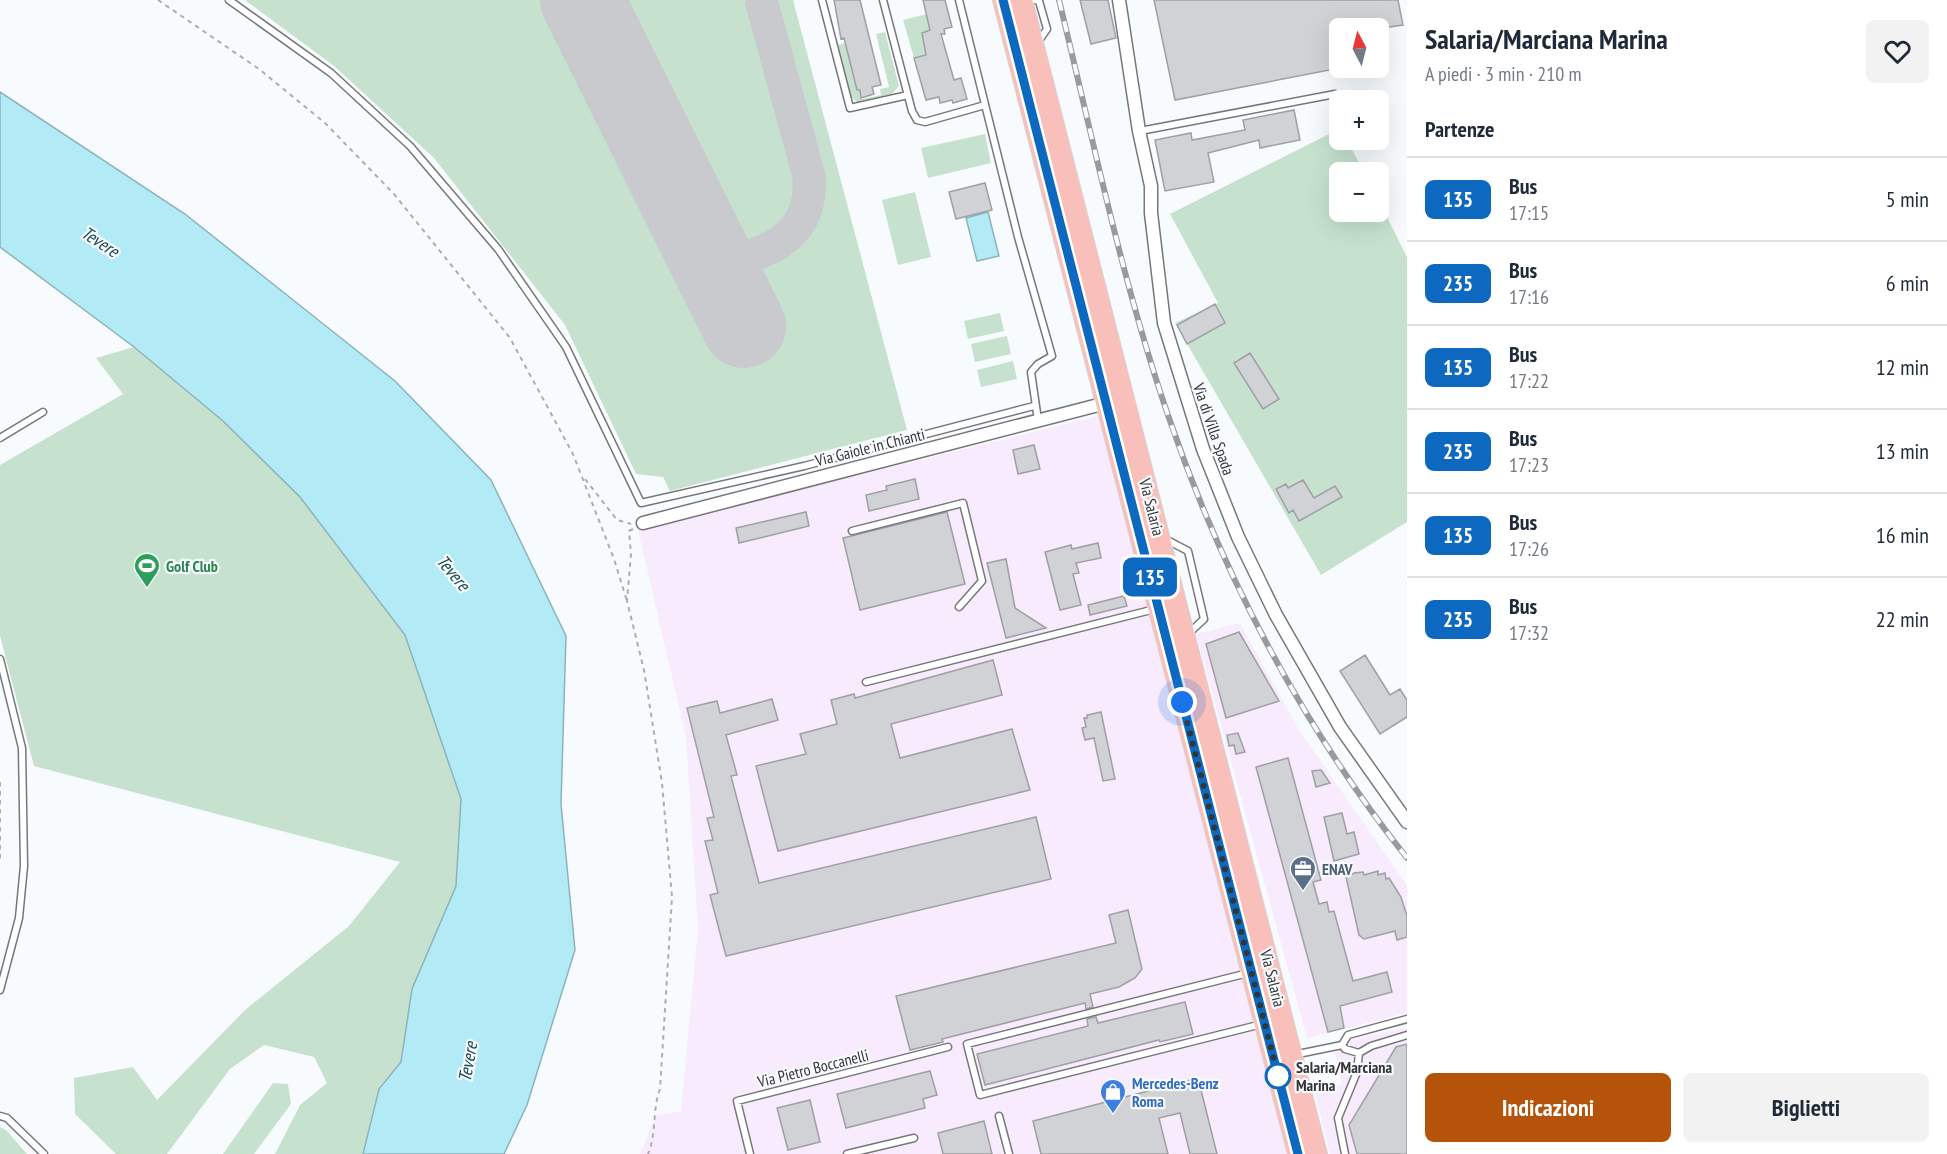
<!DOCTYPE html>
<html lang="it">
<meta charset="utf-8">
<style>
:root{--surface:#fff;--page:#f2f2f3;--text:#1f2937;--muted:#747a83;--line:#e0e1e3;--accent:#b45309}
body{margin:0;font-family:"PT Sans Narrow",sans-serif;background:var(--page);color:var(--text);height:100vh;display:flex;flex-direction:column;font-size:22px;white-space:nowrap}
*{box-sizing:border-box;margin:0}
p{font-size:20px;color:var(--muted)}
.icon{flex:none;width:33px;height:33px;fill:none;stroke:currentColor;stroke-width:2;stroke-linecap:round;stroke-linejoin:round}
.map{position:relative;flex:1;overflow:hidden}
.drawer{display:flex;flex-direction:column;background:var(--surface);width:540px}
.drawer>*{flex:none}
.badge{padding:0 12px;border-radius:9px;font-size:21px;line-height:39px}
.needle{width:39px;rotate:353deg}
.fabs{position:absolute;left:1329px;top:18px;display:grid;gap:12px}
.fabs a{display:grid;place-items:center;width:60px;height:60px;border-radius:9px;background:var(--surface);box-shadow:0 6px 24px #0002;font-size:30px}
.you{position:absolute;width:30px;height:30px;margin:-15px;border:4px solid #fff;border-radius:50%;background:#1a73e8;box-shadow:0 0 0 9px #1a73e833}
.map>.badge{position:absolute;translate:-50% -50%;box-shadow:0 0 0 3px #fff}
h2{padding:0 18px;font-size:22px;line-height:54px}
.round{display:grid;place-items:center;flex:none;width:63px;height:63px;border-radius:9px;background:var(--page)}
.overview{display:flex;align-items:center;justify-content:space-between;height:102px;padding:0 18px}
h1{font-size:28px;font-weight:800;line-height:45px}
.action{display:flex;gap:12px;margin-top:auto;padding:12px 18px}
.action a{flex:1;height:69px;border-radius:9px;background:var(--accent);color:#fff;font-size:24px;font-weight:800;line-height:69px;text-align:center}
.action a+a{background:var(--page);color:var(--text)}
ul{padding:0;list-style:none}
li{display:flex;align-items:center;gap:18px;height:84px;padding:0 18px;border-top:2px solid var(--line)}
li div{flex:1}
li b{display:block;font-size:22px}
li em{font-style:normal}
li .badge{min-width:66px;font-weight:700;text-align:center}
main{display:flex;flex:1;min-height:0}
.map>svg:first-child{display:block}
.commercial{fill:#f9ebfe}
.green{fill:#c6e2ce}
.water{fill:#b2eaf6;stroke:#8cb3bc;stroke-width:1.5}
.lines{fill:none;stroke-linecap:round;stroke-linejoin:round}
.taxiway{stroke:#c8cacd;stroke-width:33}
.runway{stroke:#c8cacd;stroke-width:84}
.building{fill:#d0d2d6;stroke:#9ea0a4;stroke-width:1.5}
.service-casing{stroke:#75777a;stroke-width:9}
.minor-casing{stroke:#75777a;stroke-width:15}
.primary-casing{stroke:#d6d6d7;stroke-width:22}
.path{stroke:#acaeb0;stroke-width:2;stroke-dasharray:4.5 4.5;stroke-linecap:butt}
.service{stroke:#fff;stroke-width:6}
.minor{stroke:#fff;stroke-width:12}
.primary{stroke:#f9bfba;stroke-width:20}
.rail-casing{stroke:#989a9c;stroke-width:6}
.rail{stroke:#f8fbfe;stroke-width:4;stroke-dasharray:11;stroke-linecap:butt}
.line-casing{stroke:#fff;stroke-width:14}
.line{stroke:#0c69bf;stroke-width:9}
.walk{stroke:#333435;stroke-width:6;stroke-dasharray:0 10.8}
.stop-dot{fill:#fff;stroke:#0c69bf;stroke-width:3}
.labels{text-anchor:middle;stroke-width:4.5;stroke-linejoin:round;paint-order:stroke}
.street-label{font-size:16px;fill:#333435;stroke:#f8fbfe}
.leisure-label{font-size:16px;font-weight:bold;fill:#27864d;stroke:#f8fbfe;text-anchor:start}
.service-label{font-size:16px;font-weight:bold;fill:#4e5e75;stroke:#f8fbfe;text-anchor:start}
.stop-label{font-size:16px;font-weight:bold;fill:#333435;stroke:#f8fbfe;text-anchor:start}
.shop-label{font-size:16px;font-weight:bold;fill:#366cbe;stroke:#f8fbfe;text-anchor:start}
.water-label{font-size:18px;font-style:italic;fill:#194952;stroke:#f8fbfe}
</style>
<main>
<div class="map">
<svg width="1407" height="1154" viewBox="0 0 1407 1154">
<rect width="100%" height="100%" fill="#f8fbfe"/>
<path class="commercial" d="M1102,415L1287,1154H640L656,1115L681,1111L698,929L686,737L638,530Z
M1240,623L1299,730L1407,885V1013L1307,1038L1196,634Z
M1407,1027V1154H1330L1314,1089L1342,1085L1333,1044Z"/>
<path class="green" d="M245,0H545L723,350L778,324L755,280L756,269C796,242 817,237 822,184L773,0H793L907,430L670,491L663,477L636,474L565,325L434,158L334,66Z
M612,0H744C758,33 805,176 795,205C791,217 779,224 770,231C758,240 744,242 731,235Z
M927,14L930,30L922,33L926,55L914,58L903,20Z
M885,32L899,86L892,94L857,102L851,97L838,45L845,43L862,99L881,95L880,89L889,87L876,34Z
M1339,129L1340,140H1347L1364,172H1340V212H1378L1379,201L1407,257V522L1321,575L1175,323L1218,303L1170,214Z
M985,134L991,163L928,178L921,148Z
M915,192L931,257L898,265L882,200Z
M1000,313L1004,331L968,339L964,321Z
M1007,336L1011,354L975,362L971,344Z
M134,347L223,421L300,497L405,635L461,799L456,886L412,989L401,1062L379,1089L363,1154H275L300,1105L327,1083L314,1057L264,1045L230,1069L167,1154H116L75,1114L74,1078L133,1067L157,1100L245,1010L349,926L400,862L34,766L0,636V465L123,394L96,358Z
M1013,361L1017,379L981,387L977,370Z
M273,1083L288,1084L291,1104L254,1154H223Z
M0,1127L6,1130L27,1154H0Z"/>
<path class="water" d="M0,92L185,214L395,381L491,480L566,636L561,804L575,950L527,1105L504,1154H363L379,1089L401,1062L412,989L456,886L461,799L405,635L300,497L223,421L134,347L0,247Z
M988,212L999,256L977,261L966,218Z"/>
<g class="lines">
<path class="taxiway" d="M703,243C709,248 715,255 722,257C732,261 744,258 753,255C793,241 812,218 809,176L761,0"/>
<path class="runway" d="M582,0L744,326"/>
</g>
<path class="building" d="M834,0H860L881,85L872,87L874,94L861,98L860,90H857L844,38L841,39Z
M923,0H945L952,27L944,29L945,34H941L954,80L961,78L967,99L953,103L952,100L940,103L939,97L926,100L914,58L926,55L922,33L930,30Z
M1080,0H1108L1116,38L1091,44Z
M1154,0H1398L1403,25L1382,28H1340V68L1175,100Z
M1294,110L1300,140L1260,148L1259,140L1208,153L1214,182L1165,191L1155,140L1191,133L1192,140L1245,130L1243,120Z
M985,183L992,210L956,219L949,192Z
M1215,304L1225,323L1187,344L1177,325Z
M1250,353L1279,399L1263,409L1234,363Z
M1034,445L1040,469L1018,474L1013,450Z
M915,479L919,499L869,511L866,495L887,490L886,486Z
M1303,480L1314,498L1335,486L1342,497L1299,521L1293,510L1289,513L1276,489L1286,484L1288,488Z
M806,512L809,526L739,543L736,528Z
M947,512L965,584L860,610L843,538Z
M1098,543L1101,558L1076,563L1079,573L1073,574L1081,605L1060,610L1045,552L1071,545L1072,549Z
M1006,559L1015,608L1046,628L1006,638L987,563Z
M1124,596L1127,606L1090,615L1088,605Z
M1239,632L1279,701L1226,718L1206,644Z
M1365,655L1390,695L1400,689L1407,700V717L1380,734L1340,671Z
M993,660L1002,695L891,724L900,758L1012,729L1030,790L778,851L756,766L806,754L800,734L837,724L831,700L854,694L855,698Z
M772,699L778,720L726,735L737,775L731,776L759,883L1036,817L1051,879L726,956L710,895L718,893L705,841L713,840L707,818L714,817L687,708L717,701L720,713Z
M1101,712L1115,779L1103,781L1094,738L1085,740L1082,728L1086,727L1084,718H1087V715Z
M1238,733L1245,752L1236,754L1234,745L1229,746L1227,735Z
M1288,758L1321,880L1313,882L1319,904L1327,902L1329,912L1334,911L1353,981L1387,972L1392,992L1340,1006L1344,1028L1328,1032L1256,767Z
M1321,770L1330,783L1316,787L1312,771Z
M1342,813L1347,834L1354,832L1359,854L1334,861L1324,817Z
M1378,871V875L1385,873L1386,879L1389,878L1401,897L1407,916V937L1397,940L1395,931L1364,939L1359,935L1346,877L1354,873L1363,872L1364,875Z
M1128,910L1142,969L1135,978L1119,987L1090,994L1093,1007L1086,1009L1085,1003L942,1039L943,1042L910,1050L896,996L1116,943L1109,915Z
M1185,1002L1193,1034L1160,1042L1159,1040L985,1085L977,1054L1088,1026L1087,1019L1096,1017L1098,1023Z
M1407,1044V1154H1357L1349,1125L1396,1047Z
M930,1071L937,1095L923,1099L925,1108L846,1128L837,1094Z
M1198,1078L1217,1154H1190L1180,1113L1159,1118L1168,1154H1041L1033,1121Z
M810,1100L820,1142L788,1150L777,1108Z
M984,1121L992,1154H943L938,1133Z"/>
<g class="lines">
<defs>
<path id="service" d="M229,0L331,73L410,146L498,249L566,347L641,503L804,466L1034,406
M822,0L850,108L908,95
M883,0L912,111L917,120L925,122L985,105
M959,0L1018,237L1052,356L1038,364L1031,372L1038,420
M1035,0L1039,1L1047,29L1038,42
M1140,131L1335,94
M0,438L43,412
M852,531L963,503L982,581L959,607
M1165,539L1188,551L1204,619L1187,635
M0,659L22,748L24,866L19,918L0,990
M866,682L1155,609
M1248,973L967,1044L980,1095L1262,1024
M1342,1045L1345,1049L1359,1053L1371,1046L1407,1035
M1293,1055L1342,1045L1348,1035L1407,1019
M0,1116L7,1118L44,1154
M999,1116L1009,1154
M750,1154L737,1101L948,1047
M847,1154L914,1138
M1345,1154L1338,1118L1357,1072L1359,1053"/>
<path id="minor" d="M1119,0L1139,131L1151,186V213L1164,323L1203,449L1238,537L1276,615L1340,727L1407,822
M643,523L1106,403"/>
<path id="primary" d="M1003,0L1298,1154
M1022,0L1317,1154"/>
</defs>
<use href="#service" class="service-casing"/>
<use href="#minor" class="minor-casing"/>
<use href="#primary" class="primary-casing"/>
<path class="path" d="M158,0L259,69L325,123L394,194L510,338L573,454L614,559L627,601
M585,479L617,520L631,524
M633,529L629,531L631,554L627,601L644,670L662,783L672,897L660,1089C652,1110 657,1133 648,1154
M0,782V863"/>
<use href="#service" class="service"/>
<use href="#minor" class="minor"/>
<use href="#primary" class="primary"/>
<defs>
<path id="rail" d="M1059,0C1093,139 1122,282 1169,418C1223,576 1303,727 1407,858"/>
</defs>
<use href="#rail" class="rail-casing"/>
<use href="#rail" class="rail"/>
</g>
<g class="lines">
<defs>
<path id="line" d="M1003,0L1298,1154"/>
</defs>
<use href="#line" class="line-casing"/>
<use href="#line" class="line"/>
<path class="walk" d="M1182,702L1279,1079L1278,1076"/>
</g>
<defs>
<symbol id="stadium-pin" viewBox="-11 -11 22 30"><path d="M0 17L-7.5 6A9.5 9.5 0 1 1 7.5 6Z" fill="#2e9e5b" stroke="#f8fbfe"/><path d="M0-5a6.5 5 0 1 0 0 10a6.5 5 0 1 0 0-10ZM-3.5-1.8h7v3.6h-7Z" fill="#fff"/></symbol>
<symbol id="office-pin" viewBox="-11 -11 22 30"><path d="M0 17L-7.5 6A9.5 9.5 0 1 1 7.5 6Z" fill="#5c6f8a" stroke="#f8fbfe"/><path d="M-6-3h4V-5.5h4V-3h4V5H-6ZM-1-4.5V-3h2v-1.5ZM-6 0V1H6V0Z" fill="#fff"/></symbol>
<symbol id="shop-pin" viewBox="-11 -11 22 30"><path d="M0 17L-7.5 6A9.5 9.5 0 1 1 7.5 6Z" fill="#3f7fe0" stroke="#f8fbfe"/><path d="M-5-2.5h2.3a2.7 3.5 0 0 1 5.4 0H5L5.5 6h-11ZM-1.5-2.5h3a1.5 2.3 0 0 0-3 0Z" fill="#fff"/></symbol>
</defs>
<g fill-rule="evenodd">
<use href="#stadium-pin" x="132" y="551" width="30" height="40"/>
<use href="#office-pin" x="1288" y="854" width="30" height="40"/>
<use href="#shop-pin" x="1098" y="1077" width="30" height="40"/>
</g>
<circle class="stop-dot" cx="1278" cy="1076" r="12"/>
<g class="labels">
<g class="street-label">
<text transform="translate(1214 429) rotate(71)" y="6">Via di Villa Spada</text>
<text transform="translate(870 447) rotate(-14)" y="6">Via Gaiole in Chianti</text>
<text transform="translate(1152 507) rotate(76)" y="6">Via Salaria</text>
<text transform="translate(1273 978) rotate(76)" y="6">Via Salaria</text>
<text transform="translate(813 1068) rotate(-14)" y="6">Via Pietro Boccanelli</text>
</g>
<g class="leisure-label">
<text x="166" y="572">Golf Club</text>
</g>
<g class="service-label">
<text x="1322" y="875">ENAV</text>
</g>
<g class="stop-label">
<text x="1296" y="1073">Salaria/Marciana<tspan x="1296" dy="18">Marina</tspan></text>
</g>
<g class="shop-label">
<text x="1132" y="1089">Mercedes-Benz<tspan x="1132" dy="18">Roma</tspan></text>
</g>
<g class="water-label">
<text transform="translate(100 242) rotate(33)" y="6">Tevere</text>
<text transform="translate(453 573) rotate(50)" y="6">Tevere</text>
<text transform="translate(468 1062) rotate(-80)" y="6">Tevere</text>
</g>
</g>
</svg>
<div class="fabs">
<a><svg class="needle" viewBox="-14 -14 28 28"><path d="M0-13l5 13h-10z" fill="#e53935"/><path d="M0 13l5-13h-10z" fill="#747a83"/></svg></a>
<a>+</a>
<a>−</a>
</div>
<div class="you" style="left:1182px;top:702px"></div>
<b class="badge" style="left:1150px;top:577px;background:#0c69bf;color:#fff">135</b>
</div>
<section class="drawer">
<div class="overview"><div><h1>Salaria/Marciana Marina</h1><p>A piedi · 3 min · 210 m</p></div><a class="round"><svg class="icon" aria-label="heart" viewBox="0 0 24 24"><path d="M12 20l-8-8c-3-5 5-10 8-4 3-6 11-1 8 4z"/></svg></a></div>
<h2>Partenze</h2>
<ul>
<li><span class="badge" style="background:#0c69bf;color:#fff">135</span><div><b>Bus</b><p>17:15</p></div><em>5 min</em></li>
<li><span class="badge" style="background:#0c69bf;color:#fff">235</span><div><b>Bus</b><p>17:16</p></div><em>6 min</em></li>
<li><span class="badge" style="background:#0c69bf;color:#fff">135</span><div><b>Bus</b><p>17:22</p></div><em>12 min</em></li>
<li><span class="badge" style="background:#0c69bf;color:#fff">235</span><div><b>Bus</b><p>17:23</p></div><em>13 min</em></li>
<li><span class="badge" style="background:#0c69bf;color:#fff">135</span><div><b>Bus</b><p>17:26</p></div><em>16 min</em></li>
<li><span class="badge" style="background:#0c69bf;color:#fff">235</span><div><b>Bus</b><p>17:32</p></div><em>22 min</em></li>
</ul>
<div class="action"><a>Indicazioni</a><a>Biglietti</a></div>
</section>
</main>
